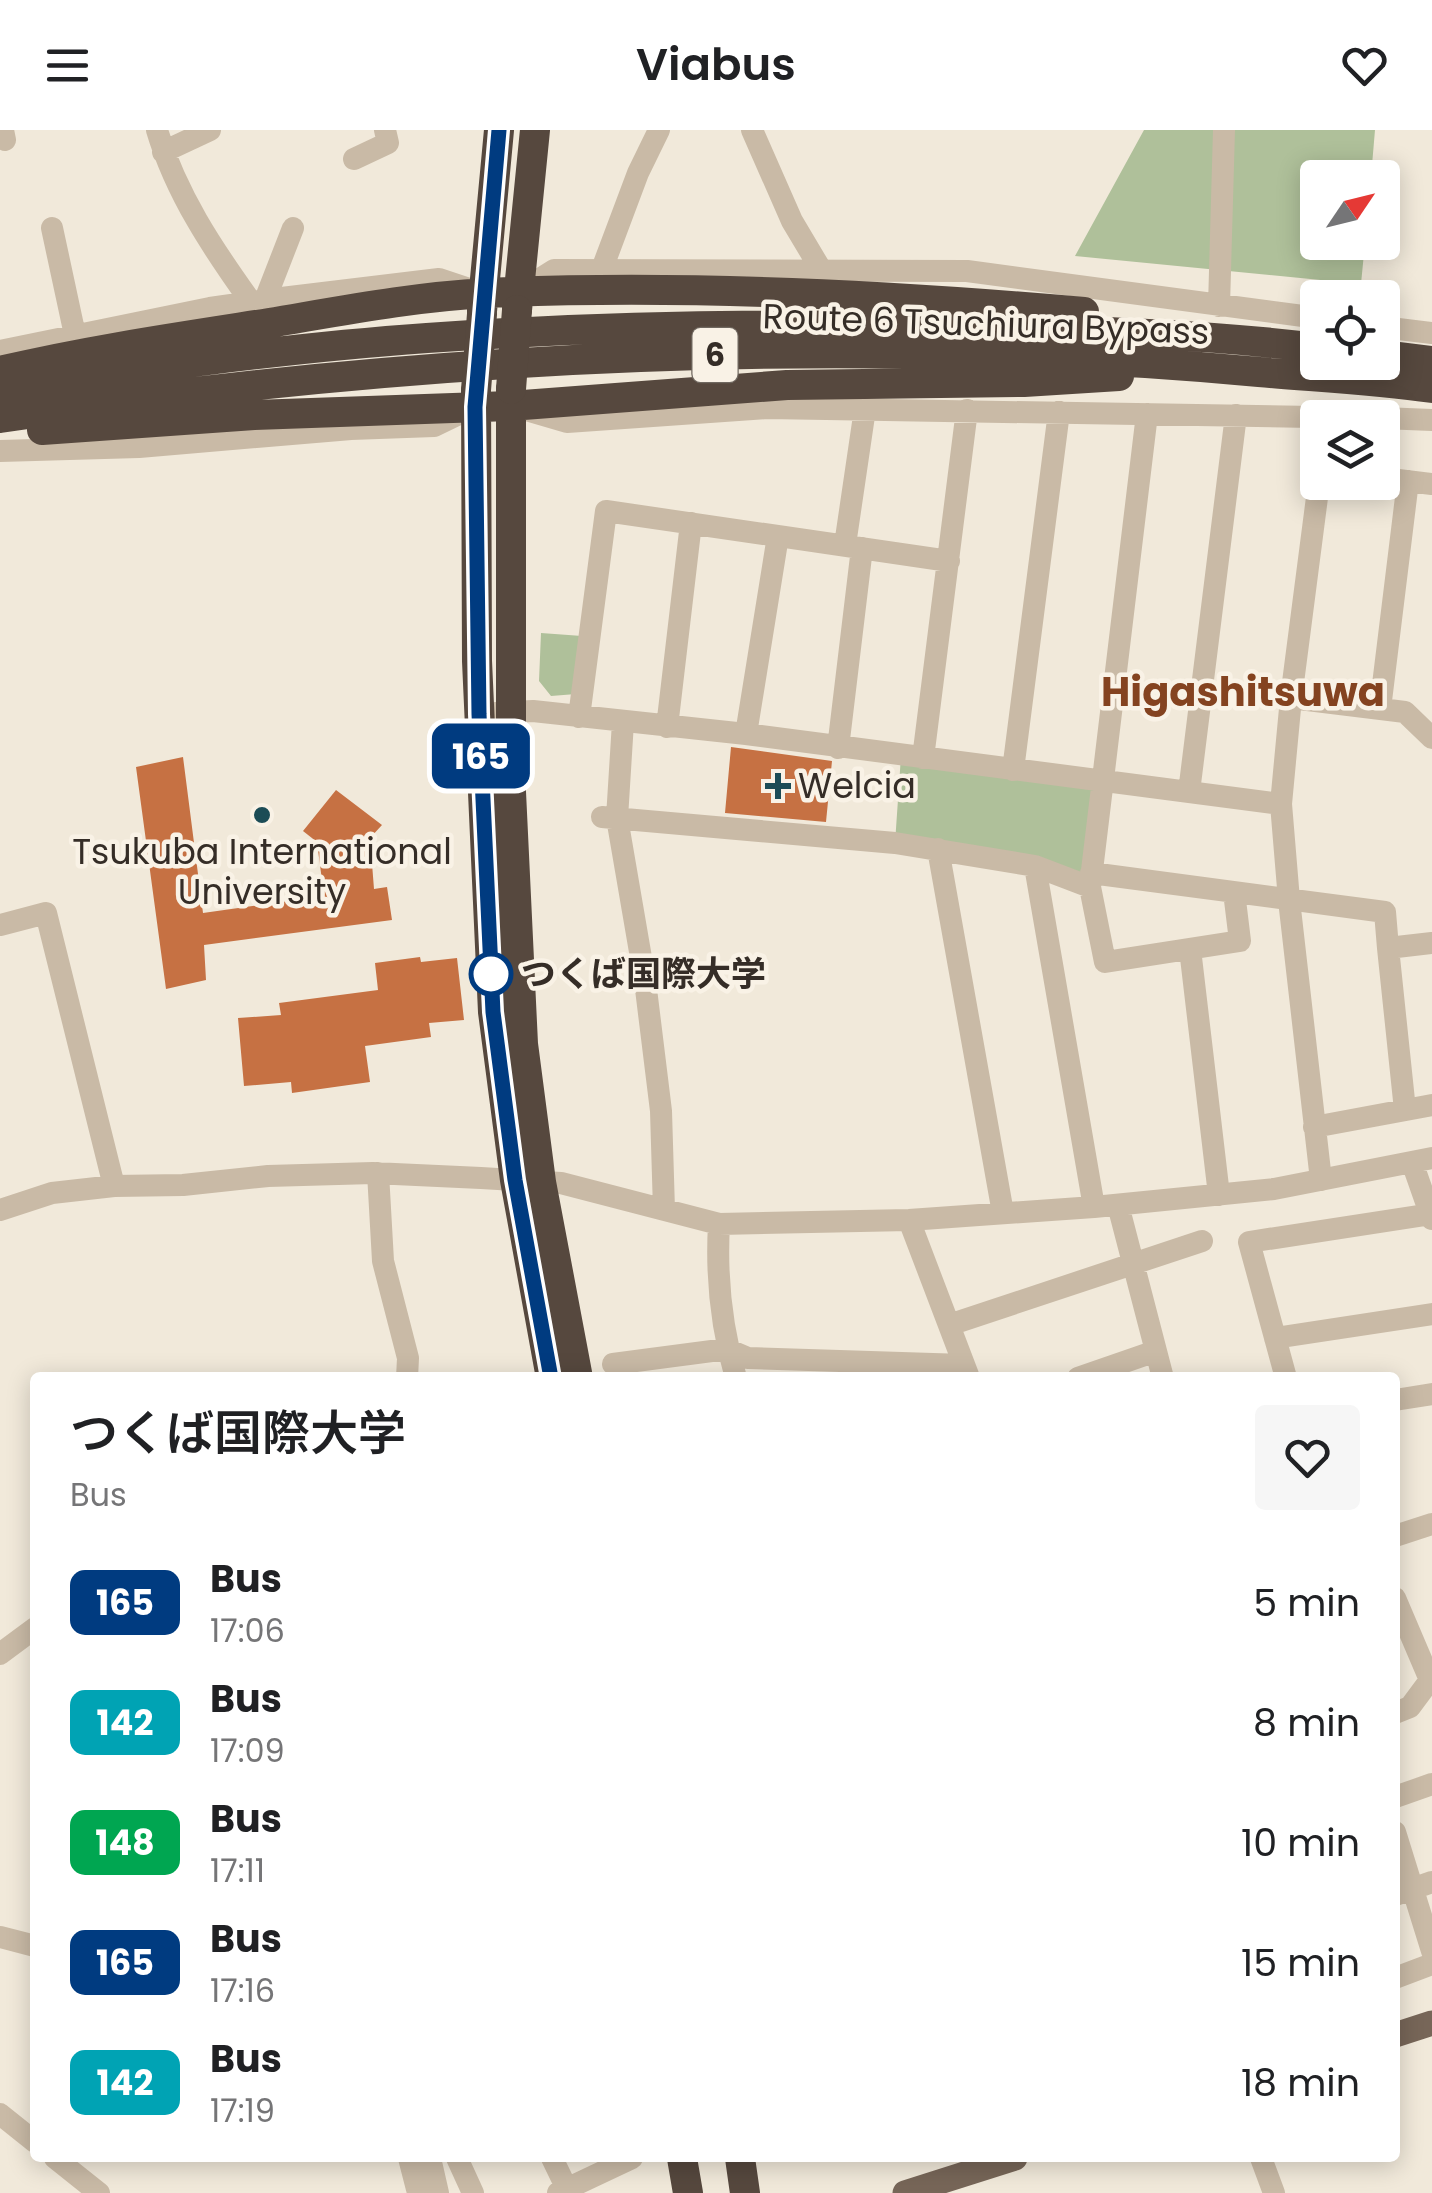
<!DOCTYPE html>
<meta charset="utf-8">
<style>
:root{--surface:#fff;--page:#f6f6f6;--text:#202124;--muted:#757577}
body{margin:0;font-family:Poppins,"Noto Sans JP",sans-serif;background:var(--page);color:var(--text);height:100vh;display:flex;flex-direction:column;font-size:38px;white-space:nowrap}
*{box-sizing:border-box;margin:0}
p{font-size:32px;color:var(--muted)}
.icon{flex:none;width:55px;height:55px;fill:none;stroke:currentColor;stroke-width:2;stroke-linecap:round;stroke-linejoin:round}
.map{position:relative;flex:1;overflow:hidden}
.panel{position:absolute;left:30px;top:1242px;width:1370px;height:790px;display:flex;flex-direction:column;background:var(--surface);border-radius:10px;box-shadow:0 5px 25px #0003}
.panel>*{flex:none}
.badge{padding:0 20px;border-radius:15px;font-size:35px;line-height:65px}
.needle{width:65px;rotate:55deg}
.controls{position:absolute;left:1300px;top:30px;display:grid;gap:20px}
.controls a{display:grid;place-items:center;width:100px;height:100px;border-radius:10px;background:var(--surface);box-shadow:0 5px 25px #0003;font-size:50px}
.map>.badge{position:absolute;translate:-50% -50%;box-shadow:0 0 0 5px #fff}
.round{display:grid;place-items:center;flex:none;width:105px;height:105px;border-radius:10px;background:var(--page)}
.overview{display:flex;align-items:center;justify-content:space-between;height:170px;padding:0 40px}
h1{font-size:48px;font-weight:600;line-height:75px}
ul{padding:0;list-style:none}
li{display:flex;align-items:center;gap:30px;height:120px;padding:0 40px}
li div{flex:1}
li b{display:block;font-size:38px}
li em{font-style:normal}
li .badge{min-width:110px;font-weight:700;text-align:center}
header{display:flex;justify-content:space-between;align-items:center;height:130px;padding:0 40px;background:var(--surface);font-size:45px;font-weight:600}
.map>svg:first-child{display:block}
.green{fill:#afc09a}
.building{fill:#c67143}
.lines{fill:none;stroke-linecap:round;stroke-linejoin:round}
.minor{stroke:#c9baa6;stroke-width:22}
.major{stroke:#776658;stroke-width:25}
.highway{stroke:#56483e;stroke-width:30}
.highway-bridge{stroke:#56483e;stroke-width:30}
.line-casing{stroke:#fff;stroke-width:22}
.line{stroke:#003b80;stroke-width:15}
.poi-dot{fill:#1c4c56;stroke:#f9f2e6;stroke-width:4}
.stop-dot{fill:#fff;stroke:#003b80;stroke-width:5}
.labels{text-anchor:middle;stroke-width:9;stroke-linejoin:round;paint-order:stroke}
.shield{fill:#f9f2e6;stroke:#706860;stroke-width:2.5}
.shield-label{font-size:32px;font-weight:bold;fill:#352d27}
.street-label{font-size:35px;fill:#352d27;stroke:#f9f2e6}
.poi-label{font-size:35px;fill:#352d27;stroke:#f9f2e6;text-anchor:start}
.stop-label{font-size:35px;font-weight:bold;fill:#352d27;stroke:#f9f2e6;text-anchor:start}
.quarter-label{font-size:40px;font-weight:bold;fill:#844320;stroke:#f9f2e6}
</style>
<header><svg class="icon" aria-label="menu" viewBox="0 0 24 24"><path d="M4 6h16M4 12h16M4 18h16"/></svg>Viabus<svg class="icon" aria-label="heart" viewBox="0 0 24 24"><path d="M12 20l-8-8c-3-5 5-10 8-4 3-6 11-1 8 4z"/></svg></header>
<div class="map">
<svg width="1432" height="2063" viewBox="0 0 1432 2063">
<rect width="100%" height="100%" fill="#f1e9da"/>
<path class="green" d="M1144,0H1375L1371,47L1318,48V112L1365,113L1361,154L1075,126Z
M541,503L582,506L576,564L551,566L539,551Z
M901,626L1102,651L1090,757L895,713Z"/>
<path class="building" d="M731,617L832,631L826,692L725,683Z
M183,627L203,783L324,766L317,712L303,701L336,660L382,695L370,708L374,759L387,757L392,790L204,815L206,850L166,859L136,637Z
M420,827L421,832L457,828L464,890L429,893L431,907L365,916L370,952L292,963L291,952L244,956L238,888L281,885L279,873L378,860L375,833Z"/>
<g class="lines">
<path class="minor" d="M3,0L5,10
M157,0C176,64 213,119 251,172
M752,0L792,91L820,138
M163,22L210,0
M354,29L388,13L385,0
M52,98L75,205
M602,139L638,43L659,0
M519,162L554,140L967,141L1318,188
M265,170L293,98
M1219,176L1224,0
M1382,197L1432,203
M0,221L210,178L265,170L439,149L475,161
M526,280L567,292L767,278L1371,288
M1382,288L1432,290
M0,321L139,317L351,299L434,296L467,280
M1382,348L1432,354
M1319,352L1291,568L1281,674L1289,770L1321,1050
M845,415L865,279
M1291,568L1405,582L1432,608
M1380,579L1408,351
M496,583L533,581L746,604L1281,674
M579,587L606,381L949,431
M623,592L617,688L645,851L661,981L664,1080
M667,597L691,393
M746,604L778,406
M838,618L862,418
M923,628L967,280
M1013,640L1059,282
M1189,662L1236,285
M602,687L895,713L1035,736L1090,757L1147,284
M938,719L1003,1083
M1035,736L1094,1077
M1091,743L1385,782L1388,818L1432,813
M1090,757L1105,832L1240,811L1234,762
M0,795L46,783L114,1056L183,1055L268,1046L373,1043L481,1048L561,1053L719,1094L909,1090L1094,1077L1274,1059L1432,1028
M1388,818L1405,980
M1190,819L1219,1065
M1314,997L1432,975
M1412,1032L1432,1089
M378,1043L383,1131L408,1228L407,1248
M1118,1075L1163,1248
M0,1080L52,1063L114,1056
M909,1090L968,1245
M719,1094C716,1147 721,1197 736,1248
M949,1195L1202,1111
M1275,1208L1432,1184
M613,1234L727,1219L748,1228L964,1235
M1078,1248L1156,1221
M1286,1248L1249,1112L1431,1084
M1395,1270L1432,1264
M1395,1406L1432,1394
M1395,1468L1430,1550L1410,1577L1395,1583
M0,1524L35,1498
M1395,1667L1432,1654
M1395,1702L1432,1821
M1395,1765L1432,1752
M0,1807L35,1816
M1395,1848L1432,1834
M0,1984L35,2012
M55,2028L99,2063
M409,2028L418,2063
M430,2028L438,2063
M457,2028L473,2063
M552,2028L567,2059
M1261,2028L1274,2063
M558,2063L632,2028"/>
<path class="major" d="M1395,1905L1432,1893
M905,2063L1015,2028"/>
<path class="highway" d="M517,180L535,0
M482,181L499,0
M1382,225L1432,231
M0,241C89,220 179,207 269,193C341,181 413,167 486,163C680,154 891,165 1084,182
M0,259C142,238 285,218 427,208C611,195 795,193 978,198C1092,201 1205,204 1318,218
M511,259V662L523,914L541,1052L578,1248
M476,261L477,531L493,882L515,1050L551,1248
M0,288C416,226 839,204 1259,242C1316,247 1375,250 1432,258
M42,300L254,285L510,276L787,255L1024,252L1119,246
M682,2028L688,2063
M740,2028L745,2063"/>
<path class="highway-bridge" d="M511,259L517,180
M476,260L482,184"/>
</g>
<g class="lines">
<defs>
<path id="line" d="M499,0L475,277L479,584L493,882L515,1050L551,1248"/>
</defs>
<use href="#line" class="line-casing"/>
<use href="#line" class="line"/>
</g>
<g class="poi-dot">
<path d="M773 641h10v10h10v10h-10v10h-10v-10h-10v-10h10z"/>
<circle cx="262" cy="685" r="10"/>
</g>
<circle class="stop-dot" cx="491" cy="844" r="20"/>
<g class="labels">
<rect class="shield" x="692.5" y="198" width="45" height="54" rx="8"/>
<g class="shield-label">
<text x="715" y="236">6</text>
</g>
<g class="street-label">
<text transform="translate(986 194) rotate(2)" y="12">Route 6 Tsuchiura Bypass</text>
</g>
<g class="poi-label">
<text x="798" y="668">Welcia</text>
<text x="262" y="734" text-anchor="middle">Tsukuba International<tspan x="262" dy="40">University</tspan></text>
</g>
<g class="stop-label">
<text x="521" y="856">つくば国際大学</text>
</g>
<g class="quarter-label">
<text x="1243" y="576">Higashitsuwa</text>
</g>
</g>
</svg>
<div class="controls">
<a><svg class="needle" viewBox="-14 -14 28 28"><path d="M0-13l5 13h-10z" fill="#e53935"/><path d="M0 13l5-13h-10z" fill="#757577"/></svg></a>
<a><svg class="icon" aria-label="locate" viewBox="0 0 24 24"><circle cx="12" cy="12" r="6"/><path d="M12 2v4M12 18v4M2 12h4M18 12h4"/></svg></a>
<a><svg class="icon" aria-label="layers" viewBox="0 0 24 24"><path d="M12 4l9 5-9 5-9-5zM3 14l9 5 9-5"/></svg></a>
</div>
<b class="badge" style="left:481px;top:626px;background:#003b80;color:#fff">165</b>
<section class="panel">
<div class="overview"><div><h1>つくば国際大学</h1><p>Bus</p></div><a class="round"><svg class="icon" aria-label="heart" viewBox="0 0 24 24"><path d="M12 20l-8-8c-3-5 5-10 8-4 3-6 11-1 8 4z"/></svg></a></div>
<ul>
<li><span class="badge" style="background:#003b80;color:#fff">165</span><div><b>Bus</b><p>17:06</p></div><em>5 min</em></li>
<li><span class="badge" style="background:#00a3b4;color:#fff">142</span><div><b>Bus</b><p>17:09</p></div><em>8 min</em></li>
<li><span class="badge" style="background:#00a651;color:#fff">148</span><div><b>Bus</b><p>17:11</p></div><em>10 min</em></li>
<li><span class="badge" style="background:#003b80;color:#fff">165</span><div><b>Bus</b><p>17:16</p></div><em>15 min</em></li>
<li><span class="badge" style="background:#00a3b4;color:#fff">142</span><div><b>Bus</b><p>17:19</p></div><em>18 min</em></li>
</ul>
</section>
</div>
